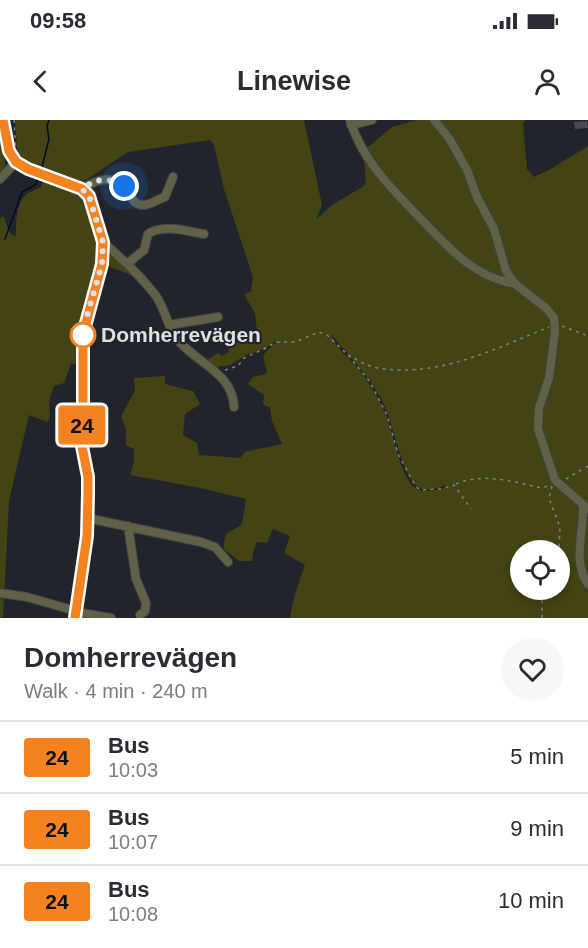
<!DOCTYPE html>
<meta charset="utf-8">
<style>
:root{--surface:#fff;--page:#f7f7f7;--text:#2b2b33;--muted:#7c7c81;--line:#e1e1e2}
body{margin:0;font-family:Helvetica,sans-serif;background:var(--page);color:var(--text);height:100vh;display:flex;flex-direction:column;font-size:22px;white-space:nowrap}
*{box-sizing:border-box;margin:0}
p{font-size:20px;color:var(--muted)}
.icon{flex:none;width:33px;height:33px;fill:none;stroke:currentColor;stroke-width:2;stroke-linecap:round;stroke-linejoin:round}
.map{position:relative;height:498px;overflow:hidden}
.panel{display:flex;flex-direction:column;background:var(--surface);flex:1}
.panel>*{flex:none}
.badge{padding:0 12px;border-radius:4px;font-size:21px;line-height:39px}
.buttons{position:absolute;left:510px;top:420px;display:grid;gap:12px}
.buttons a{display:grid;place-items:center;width:60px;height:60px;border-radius:50%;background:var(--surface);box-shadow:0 3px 9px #0003;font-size:30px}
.you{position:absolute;width:30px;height:30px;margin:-15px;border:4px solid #fff;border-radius:50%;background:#1a73e8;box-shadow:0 0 0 9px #1a73e833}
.map>.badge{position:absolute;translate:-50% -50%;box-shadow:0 0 0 3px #fff}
.round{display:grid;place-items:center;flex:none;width:63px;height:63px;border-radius:32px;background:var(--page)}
.headline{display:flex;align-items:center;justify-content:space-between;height:102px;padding:0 24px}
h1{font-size:28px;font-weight:800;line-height:45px}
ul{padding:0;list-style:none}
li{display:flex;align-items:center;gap:18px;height:72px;padding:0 24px;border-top:2px solid var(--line)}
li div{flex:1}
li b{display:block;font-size:22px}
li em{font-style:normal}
li .badge{min-width:66px;font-weight:700;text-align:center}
.status{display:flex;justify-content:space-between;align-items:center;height:42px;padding:0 30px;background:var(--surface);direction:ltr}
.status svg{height:16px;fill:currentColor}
header{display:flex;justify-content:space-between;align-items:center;height:78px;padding:0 24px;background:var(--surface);font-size:27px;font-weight:800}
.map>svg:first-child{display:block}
.green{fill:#434313;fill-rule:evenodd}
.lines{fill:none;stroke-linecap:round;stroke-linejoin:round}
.stream{stroke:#000a2a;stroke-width:1.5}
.building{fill:#464b51}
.minor-casing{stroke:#3f4349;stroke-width:10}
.path{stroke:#7f8287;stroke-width:1.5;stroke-dasharray:3 4.5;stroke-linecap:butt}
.minor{stroke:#606146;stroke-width:8}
.line-casing{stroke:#fff;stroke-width:14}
.line{stroke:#f58220;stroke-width:9}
.walk{stroke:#dde0e4;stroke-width:6;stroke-dasharray:0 10.8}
.stop-dot{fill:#fff;stroke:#f58220;stroke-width:3}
.labels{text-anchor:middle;stroke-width:4.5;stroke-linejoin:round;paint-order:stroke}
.stop-label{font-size:21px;font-weight:bold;fill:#dde0e4;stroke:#21252b;text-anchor:start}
</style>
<div class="status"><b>09:58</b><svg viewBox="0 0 49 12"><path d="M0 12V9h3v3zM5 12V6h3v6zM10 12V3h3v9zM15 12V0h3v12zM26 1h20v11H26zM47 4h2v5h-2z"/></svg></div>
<header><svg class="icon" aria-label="back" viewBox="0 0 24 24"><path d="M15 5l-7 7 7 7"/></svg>Linewise<svg class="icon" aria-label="person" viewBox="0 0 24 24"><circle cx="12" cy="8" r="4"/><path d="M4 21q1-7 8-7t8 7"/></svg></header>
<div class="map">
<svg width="588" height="498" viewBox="0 0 588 498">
<rect width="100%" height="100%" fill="#21252b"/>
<path class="green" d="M0,0C3,18 8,36 3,54L0,56Z
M15,0H304L322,85L316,100L332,85L364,66L366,60L364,40L368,27L392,7L417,0H525L523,4L527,49L534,57L549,50L588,26V498H290C293,479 298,463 305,445L284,433L290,416L273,409L267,423L257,422L253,432L252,441H239L224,429C224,407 229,415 242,404L246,379L200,368L130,355L134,342V329L126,325V309L121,296L135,271L134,258L165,256V264L193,271L200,284L185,294L183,315L197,323L199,335L240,338L245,332L282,324L272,301L270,288L263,284L264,275L248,264L253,257L265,254L267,251C259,227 267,236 277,220L264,229L246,235L230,245L213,248L205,241L218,233L222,236L229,232L225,214C236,212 246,215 257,211L255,194L244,174L251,172L253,157L224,69L214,25L210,20L128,32L80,64L81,72L87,79L102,130L127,147L138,158L108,146C89,176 85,210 80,245L71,243L64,263L54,266L49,281L50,298L47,302L29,295L9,381L3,498H0V99L3,96L10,113L14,116H16C16,103 16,82 27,74C31,71 37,69 41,67L46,51L20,41L18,38ZM331,214C352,240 378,264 389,297C394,312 405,360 419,368C427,372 439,368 446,365L447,367C439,370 423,374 415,368C400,356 393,313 386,295C379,278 368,261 357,247C347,236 336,228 331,214ZM520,430H560V470H520Z"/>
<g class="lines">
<path class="stream" d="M41,51L49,19L47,6L49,0
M5,119L22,72L35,65L39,58"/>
</g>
<path class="building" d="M587,1L588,8L575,9L574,2Z"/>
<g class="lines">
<defs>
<path id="minor" d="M3,0L8,31L16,42L28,49L83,69L89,76L103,122L102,144L83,214V283L81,321L88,357V373L87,416L75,498
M350,0C362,40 391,68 419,97C447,126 474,158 516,164
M434,0L449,18L467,50L477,77L494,109L506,151L515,164L546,188L554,198L555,211L549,258L539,288L538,309L555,360L588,389
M351,5L372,0
M0,59L16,42
M83,69C96,59 114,54 126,69C132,76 132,84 142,85C150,86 157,79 165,77L173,57
M103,122C122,139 141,156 156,176C165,189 167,205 176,218C194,242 233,252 234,287
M127,144L144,130L148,114C162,104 187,111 204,114
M169,205L218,197
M583,386C584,411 572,443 588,464
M87,398L201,422L215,427L228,442
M128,406L136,459L146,483L145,491L140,495
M0,473L27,477L76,491
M75,492L111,498"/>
</defs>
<use href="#minor" class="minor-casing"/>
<path class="path" d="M14,0L16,32
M562,206L588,216
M348,235C358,240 368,247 378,248C439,258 494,229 549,207
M225,250L238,246L244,238L264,229L276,222H295L319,212L327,215L348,235L370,262L387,295L398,334L416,367L421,370L440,369L454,365L471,389
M566,359L588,346
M456,364C483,352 514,362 542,368L550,365
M552,366L549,378L560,407L559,430
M542,498V481L545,470"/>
<use href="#minor" class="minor"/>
</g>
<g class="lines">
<defs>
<path id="line" d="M3,0L9,31L16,42L28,49L82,69L89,76L103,122L102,144L83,214V283L81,321L88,357V373L87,416L75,498"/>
</defs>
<use href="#line" class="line-casing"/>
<use href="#line" class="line"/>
<path class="walk" d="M83,215L87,196L102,144L103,122L89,76L82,69C97,58 108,57 124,66"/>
</g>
<circle class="stop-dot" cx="83" cy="215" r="12"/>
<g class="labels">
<g class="stop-label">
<text x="101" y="222">Domherrevägen</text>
</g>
</g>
</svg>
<div class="buttons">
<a><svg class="icon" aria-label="locate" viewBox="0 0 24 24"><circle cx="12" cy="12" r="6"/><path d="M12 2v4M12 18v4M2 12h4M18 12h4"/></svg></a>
</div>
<div class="you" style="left:124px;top:66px"></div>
<b class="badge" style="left:82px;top:305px;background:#f58220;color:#111">24</b>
</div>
<section class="panel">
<div class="headline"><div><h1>Domherrevägen</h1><p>Walk · 4 min · 240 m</p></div><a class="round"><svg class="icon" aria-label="heart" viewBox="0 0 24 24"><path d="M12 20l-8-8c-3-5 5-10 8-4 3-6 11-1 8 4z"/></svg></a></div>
<ul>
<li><span class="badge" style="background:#f58220;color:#111">24</span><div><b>Bus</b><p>10:03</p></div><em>5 min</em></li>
<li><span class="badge" style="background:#f58220;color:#111">24</span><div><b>Bus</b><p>10:07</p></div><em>9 min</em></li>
<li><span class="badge" style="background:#f58220;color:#111">24</span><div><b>Bus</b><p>10:08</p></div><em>10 min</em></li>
</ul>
</section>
